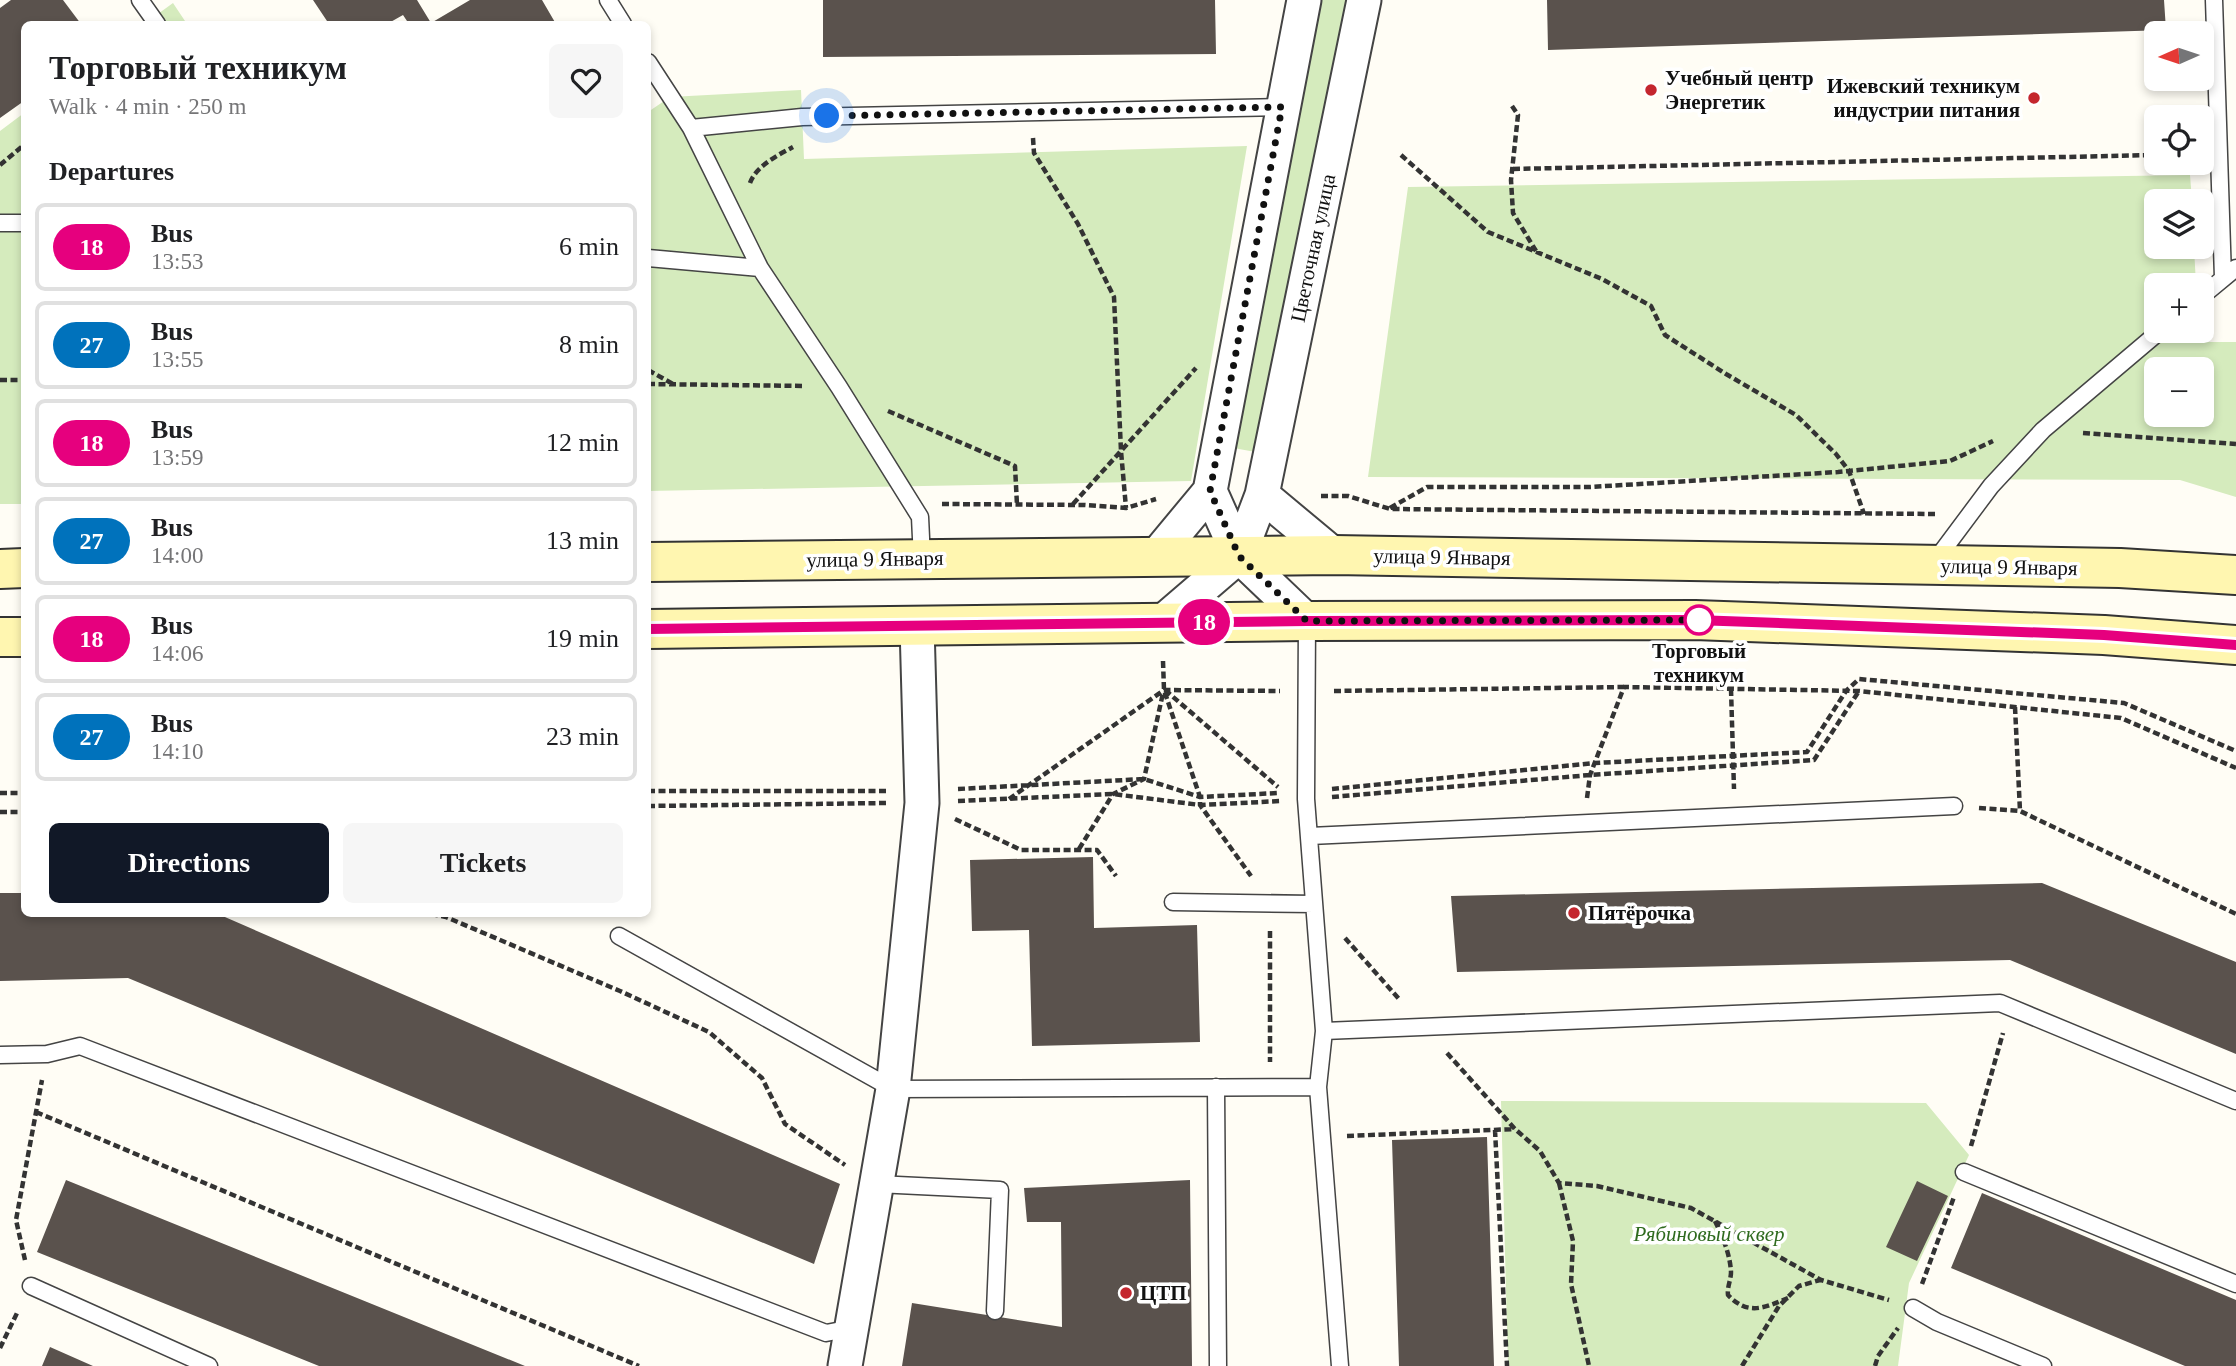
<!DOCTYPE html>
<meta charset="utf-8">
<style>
:root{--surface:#fff;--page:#f6f6f6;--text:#202124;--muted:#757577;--line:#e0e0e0;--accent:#111827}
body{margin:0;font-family:Georgia,serif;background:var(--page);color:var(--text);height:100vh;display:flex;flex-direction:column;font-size:26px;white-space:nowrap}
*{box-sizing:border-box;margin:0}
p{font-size:23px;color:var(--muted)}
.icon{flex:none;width:38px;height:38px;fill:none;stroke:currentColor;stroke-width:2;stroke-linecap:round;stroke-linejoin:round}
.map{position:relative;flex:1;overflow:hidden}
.sheet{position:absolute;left:21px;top:21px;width:630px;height:896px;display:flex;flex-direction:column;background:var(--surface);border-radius:10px;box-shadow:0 4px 10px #0003}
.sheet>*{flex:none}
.badge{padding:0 14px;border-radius:23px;font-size:24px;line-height:46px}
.needle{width:46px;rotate:267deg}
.fabs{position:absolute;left:2144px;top:21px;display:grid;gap:14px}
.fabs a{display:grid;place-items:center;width:70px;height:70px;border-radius:10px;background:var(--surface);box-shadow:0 4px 10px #0003;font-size:35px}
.you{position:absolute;width:35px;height:35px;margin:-18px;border:5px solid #fff;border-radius:50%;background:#1a73e8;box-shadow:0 0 0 10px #1a73e833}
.map>.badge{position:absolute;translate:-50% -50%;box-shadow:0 0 0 4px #fff}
h2{padding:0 28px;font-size:26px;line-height:63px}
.round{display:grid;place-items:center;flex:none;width:74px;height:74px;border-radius:10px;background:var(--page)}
.head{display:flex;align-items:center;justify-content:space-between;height:119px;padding:0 28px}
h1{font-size:33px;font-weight:700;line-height:52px}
.button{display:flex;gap:14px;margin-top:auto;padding:14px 28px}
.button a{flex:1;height:80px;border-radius:10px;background:var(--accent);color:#fff;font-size:28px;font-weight:700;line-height:80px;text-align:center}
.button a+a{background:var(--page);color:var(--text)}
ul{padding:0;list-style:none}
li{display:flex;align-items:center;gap:21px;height:88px;margin:0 14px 10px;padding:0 14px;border:4px solid var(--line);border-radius:10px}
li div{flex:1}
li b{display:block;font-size:26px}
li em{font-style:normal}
li .badge{min-width:77px;font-weight:700;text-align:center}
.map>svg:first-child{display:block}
.green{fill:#d5ebbd;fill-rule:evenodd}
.building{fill:#5a524d}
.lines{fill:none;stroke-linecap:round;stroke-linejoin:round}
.service-casing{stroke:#444;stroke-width:19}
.minor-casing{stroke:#444;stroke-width:37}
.secondary-casing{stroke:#333;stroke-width:42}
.path{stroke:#333;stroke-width:4.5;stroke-dasharray:7 3.5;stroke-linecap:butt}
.service{stroke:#fff;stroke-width:16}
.minor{stroke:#fff;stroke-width:33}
.secondary{stroke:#fff6b0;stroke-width:38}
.line-casing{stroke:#fff;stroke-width:16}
.line{stroke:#e6007e;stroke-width:10}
.walk{stroke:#111;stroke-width:7;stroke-dasharray:0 12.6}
.poi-dot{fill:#c4262e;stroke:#fff;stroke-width:2.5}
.stop-dot{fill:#fff;stroke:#e6007e;stroke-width:3.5}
.labels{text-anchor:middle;stroke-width:7;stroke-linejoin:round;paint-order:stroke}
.poi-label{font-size:21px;font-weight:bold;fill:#111;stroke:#fff;text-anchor:start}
.street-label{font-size:21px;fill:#111;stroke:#fff}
.stop-label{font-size:21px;font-weight:bold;fill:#111;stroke:#fff}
.park-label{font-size:21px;font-style:italic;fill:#2f6b1f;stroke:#fff}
</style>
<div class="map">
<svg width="2236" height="1366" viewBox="0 0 2236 1366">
<rect width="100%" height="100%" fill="#fffdf5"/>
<path class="green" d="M1317,0H1351L1261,453L1228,447Z
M173,3L187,24H144Z
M801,90L804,159L1247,146L1191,481L648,491V112L670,97Z
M24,113V504H0V131Z
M2190,175L2192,201H2156V247H2194L2196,285H2156V331H2198L2199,342H2236V497L2180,480L1368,477L1408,187ZM2156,369H2202V415H2156Z
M1501,1101L1926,1103L1969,1155L1909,1283L1898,1366H1508Z"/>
<path class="building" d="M11,0H63L81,24H24V101L0,118V8Z
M313,0H417L431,23L470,0H542L556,24H409L403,15L387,24H329Z
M823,0H1215L1216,54L823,57Z
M1547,0H2164L2166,30L1548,50Z
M1093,857L1094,928L1197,925L1200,1042L1032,1046L1029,930L972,931L970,860Z
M2042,883L2236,962V1054L2010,960L1457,972L1451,896Z
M0,893H24V914H218L840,1184L814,1264L128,978L0,981Z
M1487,1137L1494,1366H1399L1392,1140Z
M66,1180L525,1366H319L37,1252Z
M1190,1180L1192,1366H902L912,1303L1062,1327L1061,1222H1027L1024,1188Z
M1917,1181L1948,1196L1917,1261L1886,1247Z
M1982,1193L2236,1300V1366H2185L1951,1268Z
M50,1347L93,1366H42Z"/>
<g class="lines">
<defs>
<path id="service" d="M140,0L157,24
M608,0L623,24
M2214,0L2223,278
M648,62L691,128L760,268L839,387L920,517L922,559
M691,128L802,117L1282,107
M0,223H24
M648,258L760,268
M2202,296L2236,268
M1935,561L1991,486L2043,430L2160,331
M1307,621L1306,799L1324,1031L1318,1087L1340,1366
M1310,836L1954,806
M1173,902L1314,904
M619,936L893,1089L1318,1087
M1324,1031L2000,1003L2236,1101
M0,1055L47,1054L80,1046L826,1333L852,1328
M1216,1087L1218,1366
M1964,1172L2236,1284
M877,1184L1000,1190L995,1311
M31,1286L209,1366
M1913,1308L1937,1322L2043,1366"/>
<path id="minor" d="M1210,491L1239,556L1307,621
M1262,495L1334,555
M1156,556L1210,491L1304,0
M1161,623L1239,556L1262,495L1364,0
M845,1366L893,1089L922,803L917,626"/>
<path id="secondary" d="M648,562L1334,555L2120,568L2236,575
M0,569L24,568
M648,629L1307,621L1695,620L2104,635L2236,645
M0,637H24"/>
</defs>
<use href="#service" class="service-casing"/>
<use href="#minor" class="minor-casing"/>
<use href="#secondary" class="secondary-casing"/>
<path class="path" d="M1512,106L1518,115L1511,180L1513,213L1536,251
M1033,138L1034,153L1078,224L1114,297L1121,451L1126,508
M1401,155L1488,232L1602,279L1651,306L1665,335L1726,374L1796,415L1836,454L1849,471L1864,514
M0,165L24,145
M1513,169L2156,155
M750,183C756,166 778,155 793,147
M648,370L673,384
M0,380H24
M648,384L805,386
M888,411L1015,466L1017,505
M2083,433L2236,444
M1321,496H1348L1390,509L1937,514
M942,504L1084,505L1126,508L1156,499
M1073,504L1196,368
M1390,508L1427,487H1590L1838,472L1950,461L1993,441
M1163,661L1164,690L1200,797V805L1251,876
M1731,689L1734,789
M1165,690L1278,787
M1334,691L1624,687
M2015,707L2020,811
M958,789L1144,779L1200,797L1278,793
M1332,789L1595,763L1807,752L1846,691L1859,679L2124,703L2236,751
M648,791H886
M0,793H24
M1332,797L1590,775L1814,760L1859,691
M1587,798L1590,775L1624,687L1859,691L2121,718L2236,768
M1009,799L1164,690L1280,691
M958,801L1113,794L1200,805L1281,801
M648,806L887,803
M1979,808L2020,811L2236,914
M0,812H24
M955,819L1021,850H1097L1116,876
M1079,849L1113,794L1144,779L1163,693
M431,914L446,917L620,991L709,1032L762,1078L785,1124L845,1165
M1270,931V1062
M1345,938L1399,999
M1447,1053L1515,1129L1540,1151L1559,1183L1597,1186L1691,1208L1821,1280L1889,1300
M36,1112L639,1366
M1495,1130L1507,1366
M1347,1136L1515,1129
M1971,1146L2003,1033
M1559,1183L1573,1241L1571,1284L1589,1366
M1715,1221C1723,1238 1730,1254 1731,1272C1731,1280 1727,1287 1728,1295C1748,1316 1764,1308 1788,1298
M25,1260L16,1220L42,1080
M1922,1284L1954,1197
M0,1348L18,1311
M1742,1366L1779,1306L1799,1286L1820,1280
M1875,1366L1878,1356L1898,1328"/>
<use href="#service" class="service"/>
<use href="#minor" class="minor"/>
<use href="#secondary" class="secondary"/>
</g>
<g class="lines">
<defs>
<path id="line" d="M648,629L1307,621L1695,620L2104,635L2236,645"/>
</defs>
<use href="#line" class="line-casing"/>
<use href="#line" class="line"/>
<path class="walk" d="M827,116L1282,107L1210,491L1239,556L1307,621L1699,620"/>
</g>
<g class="poi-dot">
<circle cx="1651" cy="90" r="7"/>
<circle cx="2034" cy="98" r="7"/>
<circle cx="1574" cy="913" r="7"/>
<circle cx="1126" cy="1293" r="7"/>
</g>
<circle class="stop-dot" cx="1699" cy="620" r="14"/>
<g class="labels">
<g class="poi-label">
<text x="1665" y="85">Учебный центр<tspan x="1665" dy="24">Энергетик</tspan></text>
<text x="2020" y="93" text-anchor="end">Ижевский техникум<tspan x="2020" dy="24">индустрии питания</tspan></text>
<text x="1588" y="920">Пятёрочка</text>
<text x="1140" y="1300">ЦТП</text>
</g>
<g class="street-label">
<text transform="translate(1313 248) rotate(-78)" y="7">Цветочная улица</text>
<text transform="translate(1442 557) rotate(1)" y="7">улица 9 Января</text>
<text transform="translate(875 559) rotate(-1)" y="7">улица 9 Января</text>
<text transform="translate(2009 567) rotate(1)" y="7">улица 9 Января</text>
</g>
<g class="stop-label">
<text x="1699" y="658">Торговый<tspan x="1699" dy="24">техникум</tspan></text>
</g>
<g class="park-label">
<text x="1709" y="1241">Рябиновый сквер</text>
</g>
</g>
</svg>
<div class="fabs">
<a><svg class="needle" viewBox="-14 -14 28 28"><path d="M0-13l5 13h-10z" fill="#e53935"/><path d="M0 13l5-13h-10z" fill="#757577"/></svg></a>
<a><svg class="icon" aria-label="locate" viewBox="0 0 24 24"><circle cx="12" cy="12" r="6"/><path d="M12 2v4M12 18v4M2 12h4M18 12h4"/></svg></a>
<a><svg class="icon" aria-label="layers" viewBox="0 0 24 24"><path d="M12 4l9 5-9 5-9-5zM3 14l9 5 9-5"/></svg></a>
<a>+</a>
<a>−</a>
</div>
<div class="you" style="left:827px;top:116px"></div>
<b class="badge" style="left:1204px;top:622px;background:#e6007e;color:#fff">18</b>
<section class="sheet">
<div class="head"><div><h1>Торговый техникум</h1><p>Walk · 4 min · 250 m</p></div><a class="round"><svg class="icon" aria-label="heart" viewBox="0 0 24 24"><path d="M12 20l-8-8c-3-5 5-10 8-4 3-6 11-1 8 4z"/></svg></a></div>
<h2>Departures</h2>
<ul>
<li><span class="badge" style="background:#e6007e;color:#fff">18</span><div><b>Bus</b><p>13:53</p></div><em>6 min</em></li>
<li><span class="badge" style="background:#0072bc;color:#fff">27</span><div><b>Bus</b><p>13:55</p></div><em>8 min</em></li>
<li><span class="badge" style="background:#e6007e;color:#fff">18</span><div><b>Bus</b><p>13:59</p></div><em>12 min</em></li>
<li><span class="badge" style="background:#0072bc;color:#fff">27</span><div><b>Bus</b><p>14:00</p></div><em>13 min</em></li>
<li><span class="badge" style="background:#e6007e;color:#fff">18</span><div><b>Bus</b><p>14:06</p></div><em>19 min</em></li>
<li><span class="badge" style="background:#0072bc;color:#fff">27</span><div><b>Bus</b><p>14:10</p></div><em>23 min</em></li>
</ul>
<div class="button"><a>Directions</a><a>Tickets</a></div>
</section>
</div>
